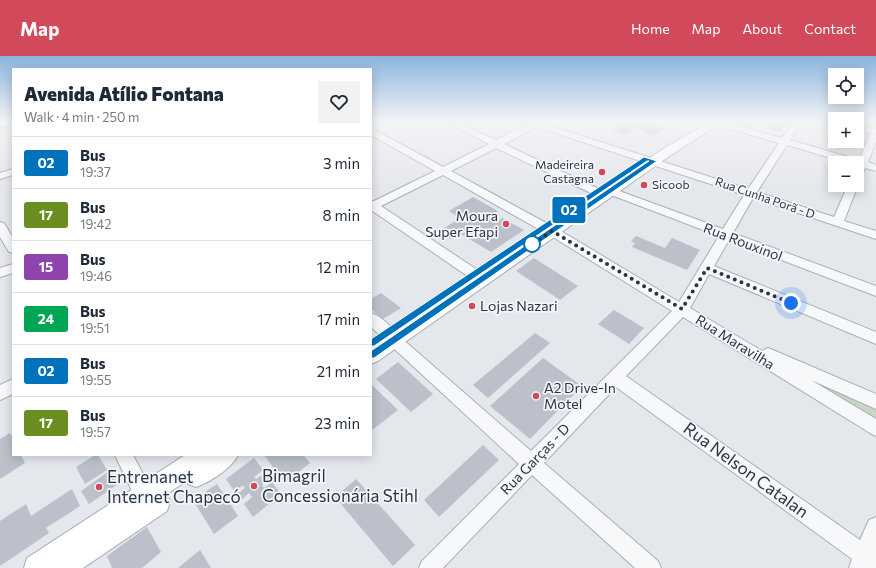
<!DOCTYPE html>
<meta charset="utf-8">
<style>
:root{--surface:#fff;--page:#f2f2f3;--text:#1f2937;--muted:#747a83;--line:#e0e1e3;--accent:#d1495b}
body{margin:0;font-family:Commissioner,sans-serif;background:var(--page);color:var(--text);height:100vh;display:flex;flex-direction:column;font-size:15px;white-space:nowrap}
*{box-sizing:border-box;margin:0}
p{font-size:13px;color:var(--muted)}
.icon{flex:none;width:22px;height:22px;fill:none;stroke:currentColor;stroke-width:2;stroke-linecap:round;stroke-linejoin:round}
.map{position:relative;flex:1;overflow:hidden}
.sheet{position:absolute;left:12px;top:12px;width:360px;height:388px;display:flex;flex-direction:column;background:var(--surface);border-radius:0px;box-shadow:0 2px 10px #0003}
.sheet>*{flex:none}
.badge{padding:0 8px;border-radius:3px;font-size:14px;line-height:26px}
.fabs{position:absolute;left:828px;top:12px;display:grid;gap:8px}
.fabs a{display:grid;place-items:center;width:36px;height:36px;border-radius:0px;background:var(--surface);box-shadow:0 2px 10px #0003;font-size:20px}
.you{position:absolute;width:20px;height:20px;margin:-10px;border:3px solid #fff;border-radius:50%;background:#1a73e8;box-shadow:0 0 0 6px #1a73e833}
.map>.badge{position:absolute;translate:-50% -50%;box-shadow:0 0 0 2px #fff}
.round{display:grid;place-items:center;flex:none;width:42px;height:42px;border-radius:0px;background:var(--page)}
.summary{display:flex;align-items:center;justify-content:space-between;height:68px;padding:0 12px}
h1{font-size:19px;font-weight:800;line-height:30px}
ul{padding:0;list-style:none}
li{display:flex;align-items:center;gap:12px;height:52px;padding:0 12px;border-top:1px solid var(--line)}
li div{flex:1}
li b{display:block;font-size:15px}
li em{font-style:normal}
li .badge{min-width:44px;font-weight:700;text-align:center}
header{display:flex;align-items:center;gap:24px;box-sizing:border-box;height:56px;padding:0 20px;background:var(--accent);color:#fff}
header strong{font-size:19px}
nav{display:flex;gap:22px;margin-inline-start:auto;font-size:14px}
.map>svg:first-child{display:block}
.green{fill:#c9d6c5}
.building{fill:#bbc0ca}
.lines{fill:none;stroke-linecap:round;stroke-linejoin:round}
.minor-casing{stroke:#a9aeb7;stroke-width:2}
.major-casing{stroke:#a3abb8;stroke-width:2}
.minor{fill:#f7f8fa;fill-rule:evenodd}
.major{fill:#fff;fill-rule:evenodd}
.line{fill:#0072bc;stroke:#fff}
.walk{stroke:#2b3445;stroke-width:4;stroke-dasharray:0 7.2}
.poi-dot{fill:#d1495b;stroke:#f4f6f9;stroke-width:1.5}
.stop-dot{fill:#fff;stroke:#0072bc;stroke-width:2}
.labels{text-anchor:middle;stroke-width:3.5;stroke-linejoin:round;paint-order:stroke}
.far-poi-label{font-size:12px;fill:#2b3445;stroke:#f4f6f9;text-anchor:end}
.far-street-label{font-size:12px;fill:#2b3445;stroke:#f4f6f9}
.poi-label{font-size:14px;fill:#2b3445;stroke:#f4f6f9;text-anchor:start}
.street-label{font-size:14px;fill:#2b3445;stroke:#f4f6f9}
.near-street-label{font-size:17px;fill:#2b3445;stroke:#f4f6f9}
.near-poi-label{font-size:17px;fill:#2b3445;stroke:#f4f6f9;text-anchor:start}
</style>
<header>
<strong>Map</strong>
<nav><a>Home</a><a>Map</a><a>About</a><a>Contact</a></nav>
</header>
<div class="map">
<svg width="876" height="512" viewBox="0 0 876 512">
<rect width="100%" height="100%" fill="#e4e7ec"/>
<path class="green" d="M788,312L876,354V364Z"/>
<path class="building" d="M618,65H645L666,73L653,80Z
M658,65H680L672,70Z
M733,65H755L749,72L731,67Z
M621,68L635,74L623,79L612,74Z
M769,68L783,72L781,76L767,72Z
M473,141L498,155L489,161L497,166L502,162L524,174L491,196L461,178L475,170L472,169L450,183L438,176L460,162L449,155Z
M636,180L665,192L672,182L700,194L687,214L632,191L635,187L631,185Z
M534,202L578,230L560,244L516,215Z
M381,237L401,252L383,263L371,253V243Z
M614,254L644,272L629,288L598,268Z
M535,277L550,287L488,342L473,329Z
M543,302L582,330L530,383L490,350Z
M398,306L433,338L411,356L376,323Z
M371,328L398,354L371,375Z
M10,377L13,382V399H21L25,407L0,423V383Z
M483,389L499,404L439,461L424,444Z
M95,399H98L107,414L85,428L76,411Z
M264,399H303L310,407L285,427Z
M254,402L263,414L254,421L256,423L265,417L270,423L262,429L264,432L272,426L281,438L253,461L244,448L252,441L249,437L241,444L237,438L245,432L243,429L235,436L226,423Z
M109,415L118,428L89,448L81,435Z
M356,423L415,489L393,510L335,441Z
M217,428L238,460L214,478L193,444Z
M72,433L80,450L46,472L49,477L0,510V465L26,448L31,460Z
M147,471L161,496L142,512H112L107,500Z
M200,494L211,512H178Z"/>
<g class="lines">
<defs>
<path id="minor" d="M0,65H13V68L0,71Z
M371,65H384L383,67L371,71Z
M444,65H454L496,84L528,68L524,67L523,65H535L748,133L779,87L713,68V65H720L782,82L794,65H802L790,84L859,104L870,77L857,74V68L876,73V85L868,106L876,109V115L865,112L861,122L857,123V107H848L787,89L757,136L834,161L848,129H857V127L858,129L844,165L876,175V183L753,142L733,177L876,230V240L729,184L714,210L876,276V288L709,218L690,252L762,295L768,292L773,294L876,338V353L811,324L876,363V380L870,377L683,261L626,320L860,484L869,464L876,461V512H849L852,503L616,331L544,407L658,505L661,512H635L532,419L443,512H419L422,505L519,408L389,288L387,284V282L382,281L371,271V257C379,259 394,271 393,278L399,280L531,395L672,255L548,178L547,174H540L443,119L381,150L479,215L480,218L479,221L474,222L469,221L371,154V145H374L435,115L371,79V72L443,111L489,88ZM537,71L744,139L723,173L614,133H606L605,135L606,137L719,180L679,246L556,172H549L548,168L451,115L496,92L593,138H601L602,136L601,134L504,88Z
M827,65H835V69L828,67Z
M13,113V119L0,123V117Z
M0,166L4,167L13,182V197L9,196L0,181Z
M13,208V217L0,221V212Z
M13,323V338L0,344V329Z
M115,399H133L157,445L154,452L147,455L140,452Z"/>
<path id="major" d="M711,65H724L671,99L378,305L371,308V290L663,93Z
M185,399H238C231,413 210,426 196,431L188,428L186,425L167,438L170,446L167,455L83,512H24L27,502Z"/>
</defs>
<use href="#minor" class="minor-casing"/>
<use href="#major" class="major-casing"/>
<use href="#minor" class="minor"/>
<use href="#major" class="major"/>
</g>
<linearGradient id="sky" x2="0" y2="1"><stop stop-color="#8bb4dd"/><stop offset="0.48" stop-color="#f3f4f6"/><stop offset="1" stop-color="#f3f4f6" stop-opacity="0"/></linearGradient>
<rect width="876" height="136" fill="url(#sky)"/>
<path class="line" d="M644,101L657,105L374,302H368L367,300L368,297L649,105H647L374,290H368L367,287L368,285Z"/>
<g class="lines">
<path class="walk" d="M532,188L530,190L552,175L682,253L707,212L791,247"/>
</g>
<g class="poi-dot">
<circle cx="602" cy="116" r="4"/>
<circle cx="644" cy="129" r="4"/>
<circle cx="506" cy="168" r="4"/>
<circle cx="472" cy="250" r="4"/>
<circle cx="536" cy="340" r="4"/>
<circle cx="254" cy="430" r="4"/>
<circle cx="99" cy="431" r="4"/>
</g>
<circle class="stop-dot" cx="532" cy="188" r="8"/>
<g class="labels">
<g class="far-poi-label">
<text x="594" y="113">Madeireira<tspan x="594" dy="14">Castagna</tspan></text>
<text x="652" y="133" text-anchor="start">Sicoob</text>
</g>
<g class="far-street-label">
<text transform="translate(765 142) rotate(19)" y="4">Rua Cunha Porã - D</text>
</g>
<g class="poi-label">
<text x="498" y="165" text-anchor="end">Moura<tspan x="498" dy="16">Super Efapi</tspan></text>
<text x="480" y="255">Lojas Nazari</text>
<text x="544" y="337">A2 Drive-In<tspan x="544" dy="16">Motel</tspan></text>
</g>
<g class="street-label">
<text transform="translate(743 186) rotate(21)" y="5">Rua Rouxinol</text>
<text transform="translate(735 286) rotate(32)" y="5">Rua Maravilha</text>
<text transform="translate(535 403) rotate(-46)" y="5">Rua Garças - D</text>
</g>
<g class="near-street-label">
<text transform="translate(746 414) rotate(36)" y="6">Rua Nelson Catalan</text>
</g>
<g class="near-poi-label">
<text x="262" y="426">Bimagril<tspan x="262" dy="20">Concessionária Stihl</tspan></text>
<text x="107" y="427">Entrenanet<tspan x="107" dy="20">Internet Chapecó</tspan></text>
</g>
</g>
</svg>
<div class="fabs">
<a><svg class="icon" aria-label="locate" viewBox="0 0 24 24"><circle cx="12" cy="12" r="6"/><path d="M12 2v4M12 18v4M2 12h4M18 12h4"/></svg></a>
<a>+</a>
<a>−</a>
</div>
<div class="you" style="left:791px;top:247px"></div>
<b class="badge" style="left:569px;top:154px;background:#0072bc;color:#fff">02</b>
<section class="sheet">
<div class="summary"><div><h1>Avenida Atílio Fontana</h1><p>Walk · 4 min · 250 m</p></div><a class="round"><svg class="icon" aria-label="heart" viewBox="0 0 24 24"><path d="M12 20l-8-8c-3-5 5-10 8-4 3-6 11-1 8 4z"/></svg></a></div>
<ul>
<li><span class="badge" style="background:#0072bc;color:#fff">02</span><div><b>Bus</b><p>19:37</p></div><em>3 min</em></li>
<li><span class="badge" style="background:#6b8e23;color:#fff">17</span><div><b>Bus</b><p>19:42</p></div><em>8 min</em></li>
<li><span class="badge" style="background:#8e44ad;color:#fff">15</span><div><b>Bus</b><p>19:46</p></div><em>12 min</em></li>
<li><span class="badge" style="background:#00a651;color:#fff">24</span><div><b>Bus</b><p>19:51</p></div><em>17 min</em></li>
<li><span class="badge" style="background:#0072bc;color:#fff">02</span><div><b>Bus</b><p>19:55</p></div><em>21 min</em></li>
<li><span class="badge" style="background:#6b8e23;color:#fff">17</span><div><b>Bus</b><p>19:57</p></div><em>23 min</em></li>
</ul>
</section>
</div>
